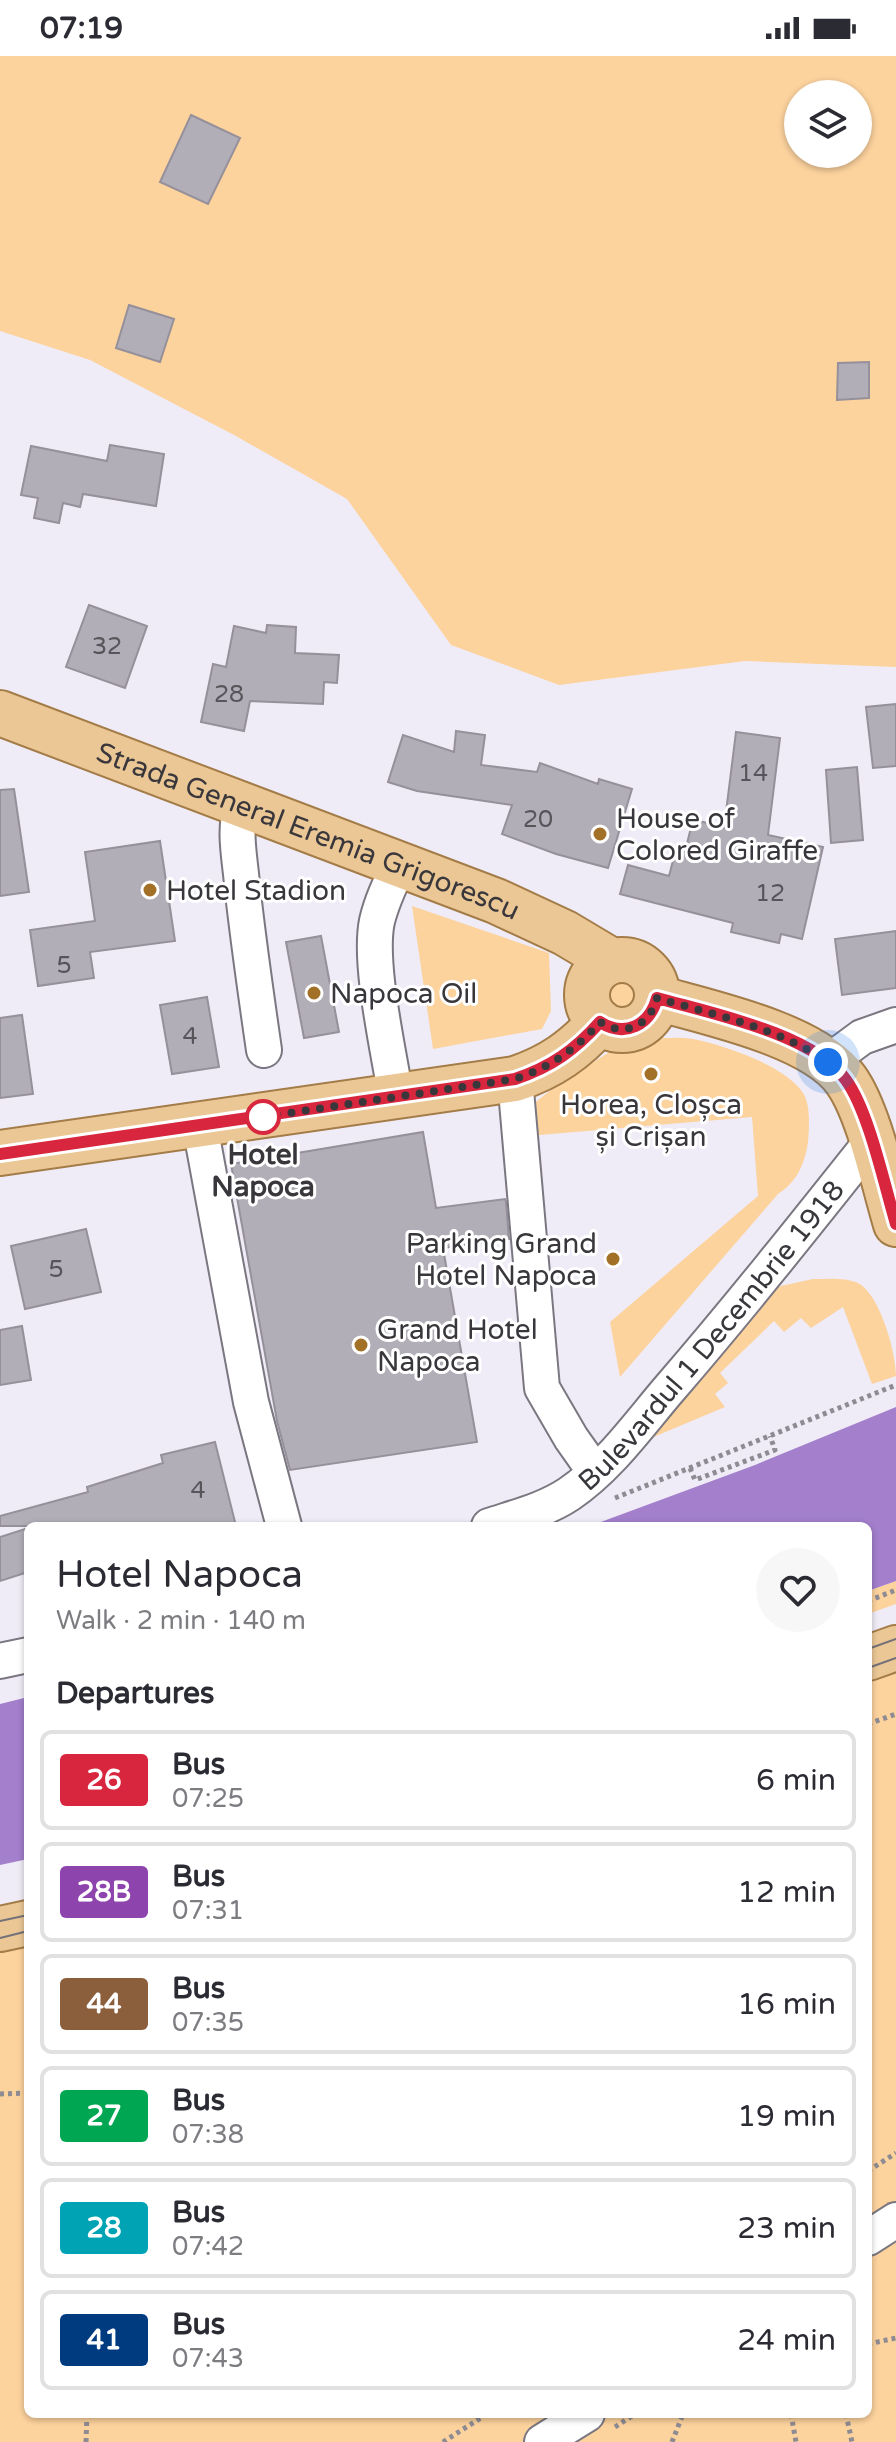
<!DOCTYPE html>
<meta charset="utf-8">
<style>
:root{--surface:#fff;--page:#f7f7f7;--text:#2b2b33;--muted:#7c7c81;--line:#e1e1e2}
body{margin:0;font-family:"Varela Round",sans-serif;background:var(--page);color:var(--text);height:100vh;display:flex;flex-direction:column;font-size:30px;white-space:nowrap}
*{box-sizing:border-box;margin:0}
p{font-size:26px;color:var(--muted)}
.icon{flex:none;width:44px;height:44px;fill:none;stroke:currentColor;stroke-width:2;stroke-linecap:round;stroke-linejoin:round}
.map{position:relative;flex:1;overflow:hidden}
.sheet{position:absolute;left:24px;top:1466px;width:848px;height:896px;display:flex;flex-direction:column;background:var(--surface);border-radius:12px;box-shadow:0 2px 6px #0004}
.sheet>*{flex:none}
.badge{padding:0 16px;border-radius:6px;font-size:28px;line-height:52px}
.buttons{position:absolute;left:784px;top:24px;display:grid;gap:16px}
.buttons a{display:grid;place-items:center;width:88px;height:88px;border-radius:50%;background:var(--surface);box-shadow:0 2px 6px #0004;font-size:40px}
.you{position:absolute;width:40px;height:40px;margin:-20px;border:6px solid #fff;border-radius:50%;background:#1a73e8;box-shadow:0 0 0 12px #1a73e833}
.map>.badge{position:absolute;translate:-50% -50%;box-shadow:0 0 0 4px #fff}
h2{padding:0 32px;font-size:30px;line-height:72px}
.round{display:grid;place-items:center;flex:none;width:84px;height:84px;border-radius:42px;background:var(--page)}
.head{display:flex;align-items:center;justify-content:space-between;height:136px;padding:0 32px}
h1{font-size:38px;font-weight:600;line-height:60px}
ul{padding:0;list-style:none}
li{display:flex;align-items:center;gap:24px;height:100px;margin:0 16px 12px;padding:0 16px;border:4px solid var(--line);border-radius:12px}
li div{flex:1}
li b{display:block;font-size:30px}
li em{font-style:normal}
li .badge{min-width:88px;font-weight:700;text-align:center}
.status{display:flex;justify-content:space-between;align-items:center;height:56px;padding:0 40px;background:var(--surface);direction:ltr}
.status svg{height:22px;fill:currentColor}
.map>svg:first-child{display:block}
.green{fill:#fcd29d;fill-rule:evenodd}
.water{fill:#a37fcc}
.building{fill:#b2aeb8;stroke:#95909a;stroke-width:2}
.lines{fill:none;stroke-linecap:round;stroke-linejoin:round}
.minor-casing{stroke:#7b7781;stroke-width:38}
.major-casing{stroke:#a37c48;stroke-width:48}
.path{stroke:#8e8b93;stroke-width:5;stroke-dasharray:4 4;stroke-linecap:butt}
.minor{stroke:#fff;stroke-width:34}
.major{stroke:#eac795;stroke-width:44}
.tram{stroke:#747178;stroke-width:2}
.line-casing{stroke:#fff;stroke-width:18}
.line{stroke:#d7263d;stroke-width:12}
.walk{stroke:#39373b;stroke-width:8;stroke-dasharray:0 14.4}
.poi-dot{fill:#a27026;stroke:#fff;stroke-width:3}
.stop-dot{fill:#fff;stroke:#d7263d;stroke-width:4}
.labels{text-anchor:middle;stroke-width:6;stroke-linejoin:round;paint-order:stroke}
.number-label{font-size:24px;fill:#57555a}
.poi-label{font-size:28px;fill:#39373b;stroke:#fff;text-anchor:start}
.street-label{font-size:28px;fill:#39373b;stroke:#fff}
.stop-label{font-size:28px;font-weight:bold;fill:#39373b;stroke:#fff}
</style>
<div class="status"><b>07:19</b><svg viewBox="0 0 49 12"><path d="M0 12V9h3v3zM5 12V6h3v6zM10 12V3h3v9zM15 12V0h3v12zM26 1h20v11H26zM47 4h2v5h-2z"/></svg></div>
<div class="map">
<svg width="896" height="2386" viewBox="0 0 896 2386">
<rect width="100%" height="100%" fill="#f0ecf7"/>
<path class="green" d="M0,0H896V611L745,605L559,629L451,589L347,443L234,379L90,304L0,275ZM798,38H858V98H798Z
M412,850L549,897L551,955L542,973L433,993Z
M598 938a23 23 0 1 1 46 0a23 23 0 1 1-46 0Z
M662,982C672,982 683,981 693,983C724,989 786,1010 803,1037C811,1049 809,1073 808,1086C805,1108 796,1127 778,1138L620,1321L610,1266L758,1140L752,1061L528,1080V1052L561,1026L616,992Z
M813,1223C828,1223 844,1221 858,1227C880,1238 896,1297 896,1320L872,1328L843,1251L811,1272L801,1262L784,1276L774,1265L720,1317L728,1327L715,1338L725,1351L644,1385L764,1240L781,1230Z
M896,1525V1548L868,1558V1535Z
M896,1612V2386H0V1887L28,1881V2358H868V1622Z"/>
<path class="water" d="M896,1351V1525L868,1535V1470H590L755,1409Z
M28,1641V1803L0,1809V1648Z"/>
<path class="building" d="M191,59L240,82L208,148L160,126Z
M129,249L174,263L160,306L116,292Z
M869,306V342L837,344L838,307Z
M110,389L164,398L156,450L83,438L80,451L63,447L59,467L34,462L38,442L21,439L31,390L107,405Z
M89,549L147,570L125,632L66,611Z
M267,569L296,571L295,597L339,599L337,627L324,626L323,648L250,645L244,675L201,666L213,608L226,611L234,570L266,577Z
M896,648V710L873,712L866,651Z
M456,675L485,679L481,709L537,716L540,707L598,728L599,723L632,733L608,812L556,798L502,778L512,749L417,735L388,726L403,679L454,696Z
M736,676L780,682L768,779L823,791L802,883L781,878L779,887L731,876L733,867L620,838L628,809L669,820L676,793L685,796L693,763L724,772Z
M857,711L863,784L831,787L826,714Z
M14,733L29,836L0,840V734Z
M160,785L175,885L90,896L94,922L38,930L30,874L95,865L85,796Z
M896,875V932L842,939L835,883Z
M321,880L339,976L304,982L286,886Z
M207,941L219,1011L172,1018L160,949Z
M22,959L33,1038L0,1042V962Z
M423,1076L436,1152L505,1143L506,1146L509,1183L443,1192L477,1386L290,1414L277,1365L231,1108Z
M86,1173L101,1236L25,1253L11,1190Z
M22,1270L31,1324L0,1329V1274Z
M215,1386L236,1470H0V1460L88,1436L87,1431L163,1407L161,1399Z
M28,1472V1516L0,1525V1481Z"/>
<g class="lines">
<defs>
<g id="minor">
<path d="M242,749C233,773 240,803 242,828C248,884 256,939 264,994"/>
<path d="M828,1006L862,981L896,969"/>
<path d="M515,1023L542,1332L571,1382L595,1416"/>
<path d="M396,1042C389,996 368,907 377,865C382,844 391,826 400,807"/>
<path d="M200,1070L251,1346L284,1470"/>
<path id="s1" d="M489,1470C516,1461 545,1454 569,1438C609,1411 639,1368 670,1332C739,1252 805,1169 871,1086"/>
<path d="M0,1605L28,1599"/>
<path d="M868,2182L896,2164"/>
<path d="M542,2386L587,2358"/>
</g>
<g id="major">
<path id="s2" d="M0,657L496,845L565,877L612,905"/>
<circle cx="622" cy="939" r="35"/>
<path d="M657,942C710,957 814,979 846,1024C869,1056 884,1128 896,1168"/>
<path d="M0,1097L515,1023C551,1011 575,994 600,966"/>
<path d="M868,1602L896,1592"/>
<path d="M0,1873L28,1867"/>
</g>
</defs>
<use href="#minor" class="minor-casing"/>
<use href="#major" class="major-casing"/>
<path class="path" d="M690,1412L695,1424L775,1394L770,1380
M615,1442L896,1329
M868,1545L896,1534
M868,1552L870,1558
M868,1668L896,1658
M0,2038L28,2037
M868,2115L896,2097
M868,2288L896,2282
M791,2358L796,2386
M846,2358L852,2386
M615,2371L635,2358
M86,2386L87,2358
M443,2386L487,2358
M672,2386L683,2358"/>
<use href="#minor" class="minor"/>
<use href="#major" class="major"/>
<path class="tram" d="M868,1593L896,1583
M868,1612L896,1602
M0,1865L28,1859
M0,1882L28,1875"/>
</g>
<g class="lines">
<defs>
<path id="line" d="M0,1098L515,1023C551,1011 575,994 600,966C625,982 650,969 657,942C710,957 814,978 846,1024C869,1056 884,1128 896,1168"/>
</defs>
<use href="#line" class="line-casing"/>
<use href="#line" class="line"/>
<path class="walk" d="M263,1061L515,1023C551,1011 575,994 600,966C625,982 650,969 657,942C715,959 778,972 828,1006"/>
</g>
<g class="poi-dot">
<circle cx="600" cy="778" r="8"/>
<circle cx="150" cy="834" r="8"/>
<circle cx="314" cy="937" r="8"/>
<circle cx="651" cy="1018" r="8"/>
<circle cx="613" cy="1203" r="8"/>
<circle cx="361" cy="1289" r="8"/>
</g>
<circle class="stop-dot" cx="263" cy="1061" r="16"/>
<g class="labels">
<g class="number-label">
<text x="107" y="598">32</text>
<text x="229" y="646">28</text>
<text x="753" y="725">14</text>
<text x="538" y="771">20</text>
<text x="770" y="845">12</text>
<text x="64" y="917">5</text>
<text x="190" y="988">4</text>
<text x="56" y="1221">5</text>
<text x="198" y="1442">4</text>
</g>
<g class="poi-label">
<text x="616" y="772">House of<tspan x="616" dy="32">Colored Giraffe</tspan></text>
<text x="166" y="844">Hotel Stadion</text>
<text x="330" y="947">Napoca Oil</text>
<text x="651" y="1058" text-anchor="middle">Horea, Cloșca<tspan x="651" dy="32">și Crișan</tspan></text>
<text x="597" y="1197" text-anchor="end">Parking Grand<tspan x="597" dy="32">Hotel Napoca</tspan></text>
<text x="377" y="1283">Grand Hotel<tspan x="377" dy="32">Napoca</tspan></text>
</g>
<g class="street-label">
<text dy="10" stroke="none"><textPath href="#s2" startOffset="330">Strada General Eremia Grigorescu</textPath></text>
<text dy="10" stroke="none"><textPath href="#s1" startOffset="300">Bulevardul 1 Decembrie 1918</textPath></text>
</g>
<g class="stop-label">
<text x="263" y="1108">Hotel<tspan x="263" dy="32">Napoca</tspan></text>
</g>
</g>
</svg>
<div class="buttons">
<a><svg class="icon" aria-label="layers" viewBox="0 0 24 24"><path d="M12 4l9 5-9 5-9-5zM3 14l9 5 9-5"/></svg></a>
</div>
<div class="you" style="left:828px;top:1006px"></div>
<section class="sheet">
<div class="head"><div><h1>Hotel Napoca</h1><p>Walk · 2 min · 140 m</p></div><a class="round"><svg class="icon" aria-label="heart" viewBox="0 0 24 24"><path d="M12 20l-8-8c-3-5 5-10 8-4 3-6 11-1 8 4z"/></svg></a></div>
<h2>Departures</h2>
<ul>
<li><span class="badge" style="background:#d7263d;color:#fff">26</span><div><b>Bus</b><p>07:25</p></div><em>6 min</em></li>
<li><span class="badge" style="background:#8e44ad;color:#fff">28B</span><div><b>Bus</b><p>07:31</p></div><em>12 min</em></li>
<li><span class="badge" style="background:#8b5e3c;color:#fff">44</span><div><b>Bus</b><p>07:35</p></div><em>16 min</em></li>
<li><span class="badge" style="background:#00a651;color:#fff">27</span><div><b>Bus</b><p>07:38</p></div><em>19 min</em></li>
<li><span class="badge" style="background:#00a3b4;color:#fff">28</span><div><b>Bus</b><p>07:42</p></div><em>23 min</em></li>
<li><span class="badge" style="background:#003b80;color:#fff">41</span><div><b>Bus</b><p>07:43</p></div><em>24 min</em></li>
</ul>
</section>
</div>
